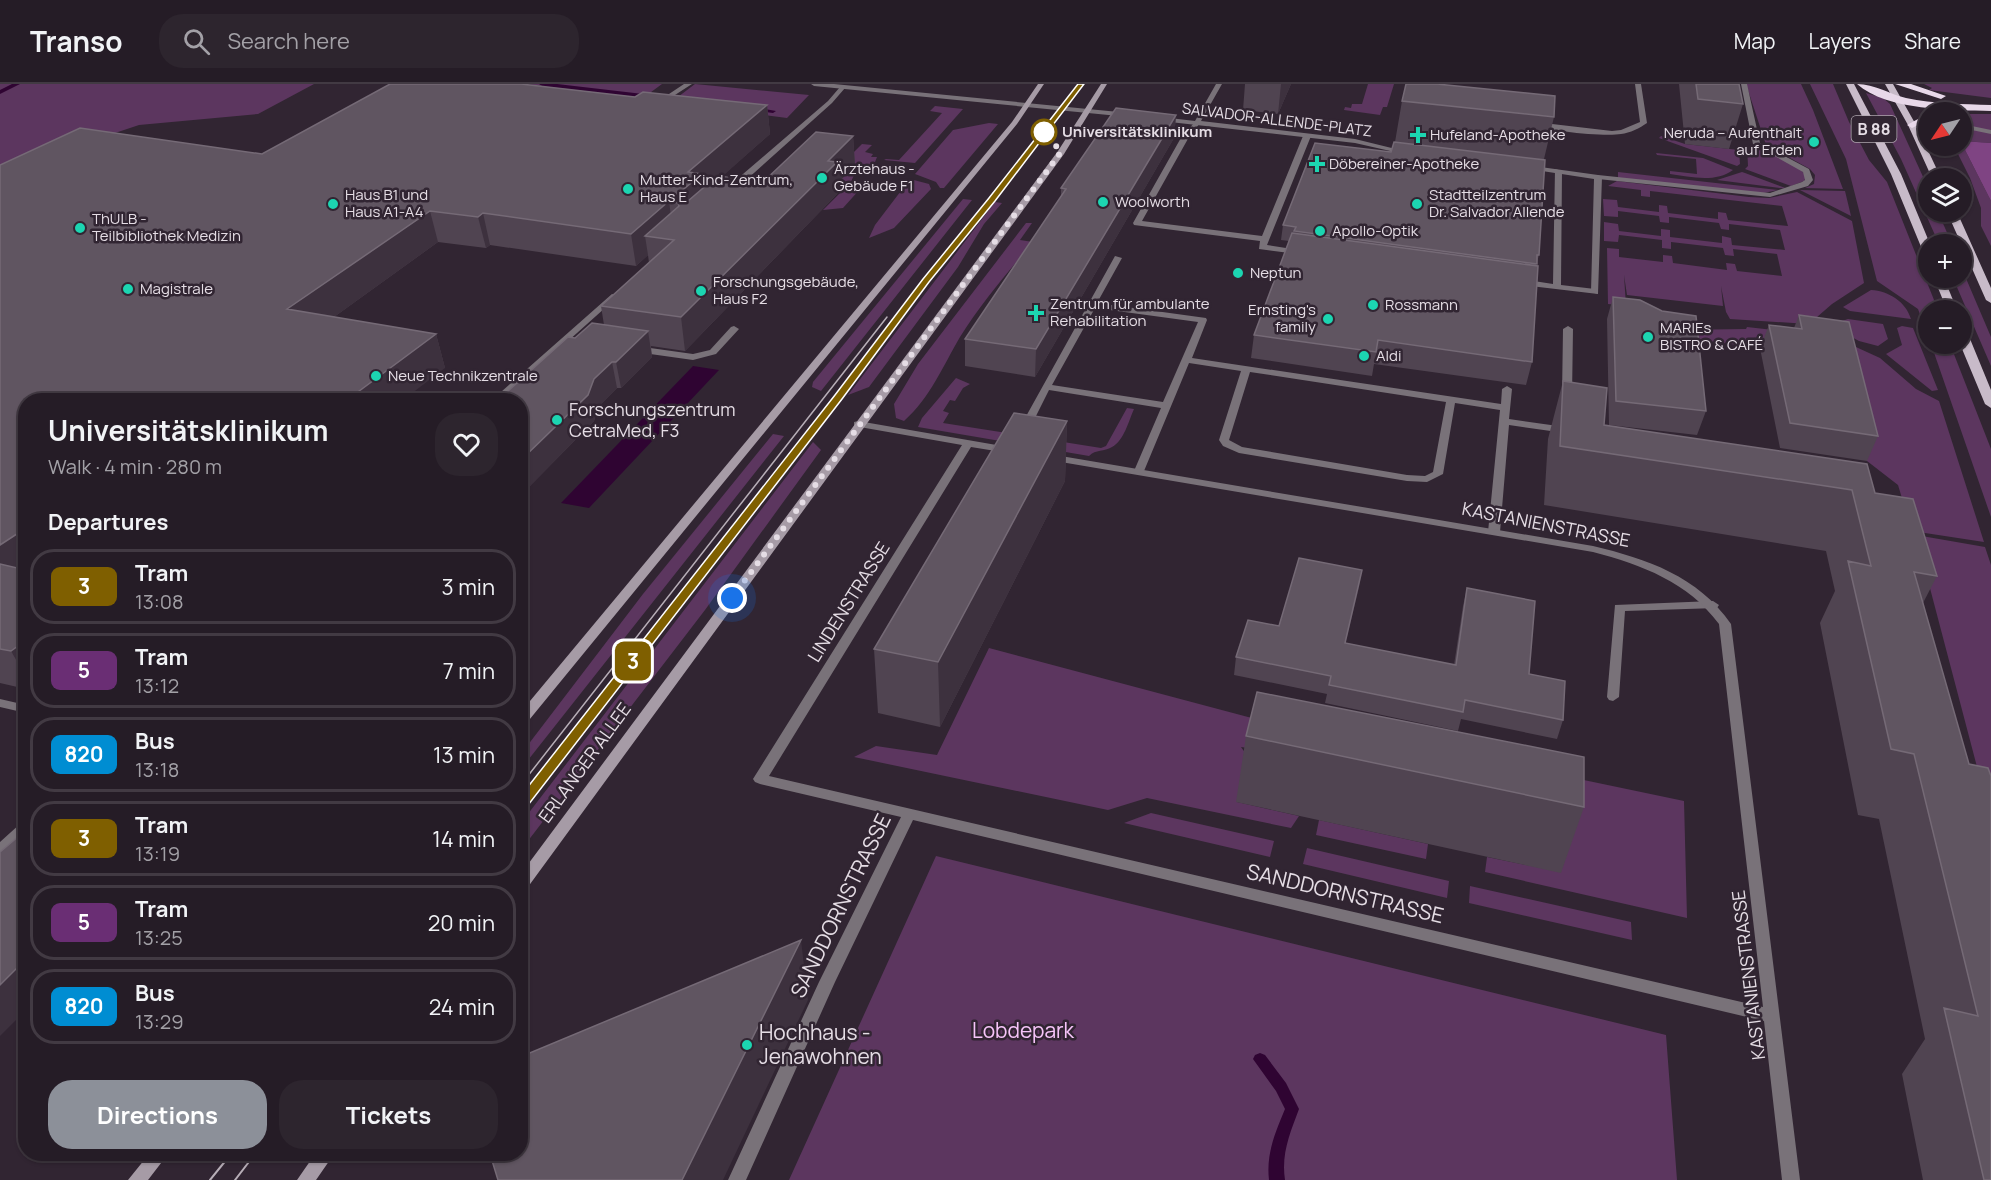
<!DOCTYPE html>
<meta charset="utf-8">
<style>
:root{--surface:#251c26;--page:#2d252e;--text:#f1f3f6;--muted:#a3a1a7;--line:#423a43;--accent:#8c9099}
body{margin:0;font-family:Manrope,sans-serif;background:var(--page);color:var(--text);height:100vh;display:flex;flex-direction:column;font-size:22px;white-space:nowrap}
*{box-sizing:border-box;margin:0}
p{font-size:20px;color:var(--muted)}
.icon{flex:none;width:33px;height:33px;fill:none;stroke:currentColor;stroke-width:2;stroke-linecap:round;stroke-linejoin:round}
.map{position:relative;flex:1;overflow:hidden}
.details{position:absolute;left:18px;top:309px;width:510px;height:768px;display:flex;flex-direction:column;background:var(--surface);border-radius:24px;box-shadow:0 2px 4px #0004,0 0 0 2px var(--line)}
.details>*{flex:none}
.badge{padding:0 12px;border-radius:9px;font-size:21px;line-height:39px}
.needle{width:39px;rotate:235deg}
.controls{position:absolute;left:1918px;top:18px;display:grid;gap:12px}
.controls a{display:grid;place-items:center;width:54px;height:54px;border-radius:50%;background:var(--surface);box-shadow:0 2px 4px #0004,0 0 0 2px var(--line);font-size:30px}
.you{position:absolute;width:30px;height:30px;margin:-15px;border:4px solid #fff;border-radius:50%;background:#1a73e8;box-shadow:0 0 0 9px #1a73e833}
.map>.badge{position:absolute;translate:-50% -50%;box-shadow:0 0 0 3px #fff}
h2{padding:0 30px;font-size:22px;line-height:54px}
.round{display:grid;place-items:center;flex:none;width:63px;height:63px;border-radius:24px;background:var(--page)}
.overview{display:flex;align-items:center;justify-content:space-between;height:102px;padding:0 30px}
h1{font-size:28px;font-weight:700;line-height:45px}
.primary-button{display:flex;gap:12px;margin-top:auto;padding:12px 30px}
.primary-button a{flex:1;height:69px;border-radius:24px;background:var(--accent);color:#fff;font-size:24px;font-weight:700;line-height:69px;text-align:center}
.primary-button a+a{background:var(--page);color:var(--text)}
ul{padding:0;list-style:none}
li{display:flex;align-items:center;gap:18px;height:75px;margin:0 12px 9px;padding:0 18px;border:3px solid var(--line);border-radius:24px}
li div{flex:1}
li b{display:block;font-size:22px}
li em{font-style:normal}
li .badge{min-width:66px;font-weight:700;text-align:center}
header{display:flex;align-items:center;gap:36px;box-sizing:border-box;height:84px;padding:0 30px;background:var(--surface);border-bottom:2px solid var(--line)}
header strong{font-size:28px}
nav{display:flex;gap:33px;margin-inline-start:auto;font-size:21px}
.search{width:420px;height:54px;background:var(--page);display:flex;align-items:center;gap:15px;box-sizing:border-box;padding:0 21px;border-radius:24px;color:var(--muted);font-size:22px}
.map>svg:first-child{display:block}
.green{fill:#5c365f}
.forest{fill:#7f4483}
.water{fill:#2f0432}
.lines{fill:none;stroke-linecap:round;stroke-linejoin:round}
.stream{fill:#2f0432;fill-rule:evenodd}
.service{fill:#797279;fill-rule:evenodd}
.minor{fill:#797279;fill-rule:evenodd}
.secondary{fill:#a69ba6;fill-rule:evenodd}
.primary{fill:#c8bbc9;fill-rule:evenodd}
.motorway{fill:#e8d8e9;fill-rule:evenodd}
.tram-far1{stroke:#b7aeb7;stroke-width:1.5}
.tram{stroke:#b7aeb7;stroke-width:2}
.wall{fill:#504451}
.shaded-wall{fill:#3d313e}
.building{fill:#605561;stroke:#756a76;stroke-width:1.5}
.line{fill:#7f5f00;stroke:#fff;stroke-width:1.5}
.walk{stroke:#e5dde5;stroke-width:6;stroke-dasharray:0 10.8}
.stop-dot{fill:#fff;stroke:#7f5f00;stroke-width:3}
.poi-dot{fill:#1cd5b1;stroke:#312532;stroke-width:2}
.labels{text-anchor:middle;stroke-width:5;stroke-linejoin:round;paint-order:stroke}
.far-street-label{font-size:15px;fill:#e5dde5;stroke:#312532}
.far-stop-label{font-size:15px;font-weight:bold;fill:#e5dde5;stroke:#312532;text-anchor:start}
.far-poi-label{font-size:15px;fill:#e5dde5;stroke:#312532;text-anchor:start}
.shield{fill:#312532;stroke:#afa6af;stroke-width:1.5}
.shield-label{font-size:16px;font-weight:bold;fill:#e5dde5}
.poi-label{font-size:18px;fill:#e5dde5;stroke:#312532;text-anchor:start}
.street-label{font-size:18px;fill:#e5dde5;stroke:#312532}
.near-street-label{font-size:21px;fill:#e5dde5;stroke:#312532}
.near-park-label{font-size:21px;fill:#f6c4f9;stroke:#312532}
.near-poi-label{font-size:21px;fill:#e5dde5;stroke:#312532;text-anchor:start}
</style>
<header>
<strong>Transo</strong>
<div class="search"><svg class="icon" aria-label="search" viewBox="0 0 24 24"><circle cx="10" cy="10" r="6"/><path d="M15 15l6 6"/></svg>Search here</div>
<nav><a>Map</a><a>Layers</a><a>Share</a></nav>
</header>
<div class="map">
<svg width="1991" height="1096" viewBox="0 0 1991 1096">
<rect width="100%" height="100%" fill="#312532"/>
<path class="green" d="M0,0H314L258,30L139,41L79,61L0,97Z
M527,0H662L643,14Z
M695,0L809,11L787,34L670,19Z
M1368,0H1394L1387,23H1383L1380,31L1344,26L1345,23L1351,24L1352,20H1362Z
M1746,0H1801L1813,26L1843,105L1805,104L1814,100L1815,91L1810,85L1766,61Z
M1810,0H1833L1849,38L1869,76L1887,98L1938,226H1929V255L1918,225L1877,197L1846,75Z
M1924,0H1991V14L1929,6L1932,4Z
M1866,9L1883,14L1890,20L1929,106V128H1938L1952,160H1939L1901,75Z
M935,22L963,25L915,79L884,76L886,75L899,76L942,29L930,27Z
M1962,30H1991V59L1962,57Z
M989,39L998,40L944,104H940L936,98L915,90L953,46Z
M1661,52L1685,60L1739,66L1740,80L1737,82L1659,54Z
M862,60L872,61L865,68L873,70L871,73H877L873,83L857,85L848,104H861L843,124L823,126L840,109L830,107L842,80Z
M1962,60L1991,117V162L1981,142V124L1970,94L1954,62H1962Z
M1747,62C1762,65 1801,79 1806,93L1804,97L1791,102L1745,85L1748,82Z
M1656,69L1703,74L1733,86C1716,99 1690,93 1670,90V87L1697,90L1696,75L1657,71Z
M1618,88L1778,106L1759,110L1618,94Z
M1742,88L1745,89L1788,105L1717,96Z
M910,95L929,100L931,105L894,144L869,154L875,141Z
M1617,97L1749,113L1769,114L1797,108L1852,137L1864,199L1832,220L1809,240L1730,235L1726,228L1721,202L1723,222L1627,211L1624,191L1626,222L1608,220L1607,164L1619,165V173L1663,178V171L1672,172L1673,179L1727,186L1726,179L1735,180L1737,187L1782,192L1777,170L1733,165L1734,172L1725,171L1723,164L1671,158V165L1662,164V156L1619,151L1618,158L1604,157V138L1618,140L1619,147L1661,152V145L1670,146V153L1722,159V152L1731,154L1732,161L1785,166L1780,146L1729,140V146L1721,145L1719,139L1669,133V139L1660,138L1659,132L1618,127V133L1604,132L1603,115L1617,116L1618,123L1659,128V121L1667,122L1668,129L1718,135V128L1726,129L1728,136L1788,142L1782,122L1650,107V113L1641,112V106L1608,102Z
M1800,106L1845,107L1851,132Z
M963,115L972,116L821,307L812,303L813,298Z
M995,118L1002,119L984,140L958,183L869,303L848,311Z
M1026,139H1032L1020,156L1033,158C1008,188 981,219 960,253C943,282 930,314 904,337L896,334L894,320L918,280Z
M1962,185L1991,253V282L1953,194H1962Z
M1871,206C1889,207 1906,218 1911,235L1850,227L1843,223Z
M1848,235L1883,240L1888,255L1878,262L1859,257L1842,248L1839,238Z
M1902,242L1913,244L1938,306L1932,307L1886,270L1902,261L1897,244Z
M1747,243L1834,253L1880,274L1916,305L1939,317L1984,458L1912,447L1898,401L1867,377L1839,261L1791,268L1677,253V246L1746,245Z
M1931,260H1950L1991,365V433Z
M956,294L970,300L963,304L955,317L950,316L943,327L949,329L943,339L1101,364L1106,362L1127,324L1134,325C1129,336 1124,357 1112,363C1104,368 1096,365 1089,372L918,343L922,334Z
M773,350L784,352L521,685V670L643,510Z
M813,358L821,366L705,526L521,766V739Z
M1916,451L1985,463L1991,481V736Z
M989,564L1248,633L1397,664L1411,660L1684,717L1687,834L1485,788L1487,773L1561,788L1274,668L1241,663L1248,673L1237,718L1299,732L1291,744L1147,714L1108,726L854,673L876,662L937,671Z
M1151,729L1274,757L1270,773L1124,739Z
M1319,736L1428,760L1426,775L1316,751Z
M1307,764L1449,797L1447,814L1303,780Z
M936,772L1666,951L1677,1096H789Z
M1470,802L1631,838L1632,856L1469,819Z"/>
<path class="forest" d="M1962,57L1991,59V117L1962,60Z"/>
<path class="water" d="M693,282L719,286L589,424L561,419Z"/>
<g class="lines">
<path class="stream" d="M12,0H20L0,10V6Z
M539,0H557L643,10L646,12L643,14L542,2Z
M754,23L776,27L773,29L752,26L751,25Z
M1260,969L1265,971L1286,999L1299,1025C1290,1049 1281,1070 1285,1096H1269C1266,1070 1275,1049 1285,1025L1276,1007L1253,975L1255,971Z"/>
<path class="service" d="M684,0H692L661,20H657V18Z
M1741,0H1747L1760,59L1809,85L1813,96L1808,102L1770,113L1598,95L1594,93L1598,91L1770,109L1802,98L1805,96L1803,88L1753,60Z
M840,3L845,4L832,19L735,106H729V102L828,17Z
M1195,38L1200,39L1189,53L1142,137L1262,152L1303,52L1307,50L1311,52L1267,161L1305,167V171L1259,165L1260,157L1134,141L1133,139L1182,52Z
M1962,40L1991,46V50L1962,44Z
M1555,85L1562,87L1561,201L1595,205L1598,206V210L1521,201L1517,198L1521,195L1553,200Z
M1115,172L1122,174L1097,219L1206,234L1207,236L1192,274L1501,320L1502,305L1507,302L1512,305L1509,335L1565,343L1570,346L1565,349L1509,341L1500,448L1494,451L1488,448L1500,326L1455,319L1443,390L1427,398L1407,397L1239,369L1223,362L1219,356L1241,287L1189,279L1144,387L1139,390L1135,389L1134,387L1161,324L1049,306L1033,338H1025L1024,336ZM1095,224L1198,238L1163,318L1052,301ZM1250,288L1446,318L1433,388L1425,392L1407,391L1242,363L1229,356Z
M612,210L615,211V215L502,316H492Z
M734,242L739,245L716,270L693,276L636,268L631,265L636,262L693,270L710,266L731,243Z
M1568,242L1573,245L1572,312L1567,315L1562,312L1563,245Z
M1713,517L1719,521L1717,524L1625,527L1619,613L1613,617L1609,616L1607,613L1615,521Z
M0,615L26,621V629L0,623Z
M26,738V751L5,770L0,771V758L21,739Z"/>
<path class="minor" d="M811,0H834L1129,29L1132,31L1129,33L814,2Z
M1216,0H1222L1201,37L1355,55L1412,69L1408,71L1355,59L1161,37L1158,35L1161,33L1195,37Z
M1635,0H1641L1647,39C1640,44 1630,49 1621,50C1605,53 1545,47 1532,40L1535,38L1612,47L1621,46L1640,38Z
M1526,81L1598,91L1602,93L1598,210L1591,208L1594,95L1529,85H1526Z
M858,337L1008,363L1013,366L1008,369L971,363L769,692L1763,923L1719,540C1688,498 1642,481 1593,468L1049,376L1044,373L1049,370L1593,462C1647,475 1698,492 1731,540L1800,1096H1782L1764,937L913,736L835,898L746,1096H728L819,898L901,733L760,700L755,698L753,695L962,361L854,342V338Z"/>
<path class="secondary" d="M1038,0H1044L1017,40L525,641L520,642V629L1012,38Z
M1101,0H1107L1064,70L525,807L520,808V791L1058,67Z
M149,1070H168L148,1096H128Z
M315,1070H334L316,1096H297Z"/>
<path class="primary" d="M1846,0H1854L1901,90L1930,160L1929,173L1924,170L1891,90Z
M1885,0H1893L1916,41L1941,94H1932L1908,41Z
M1947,128H1957L1991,204V219L1986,216Z
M1934,194H1944L1957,226H1947Z
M1962,247L1968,250L1991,306V324L1985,320L1960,260Z"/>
<path class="motorway" d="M1857,0C1875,0 1889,10 1906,14C1934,20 1963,20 1991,21V27C1953,26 1887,27 1857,0Z
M1895,0H1911L1946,12L1941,15Z
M1929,29V36L1912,44L1907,41Z"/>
<path class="tram-far1" d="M520,702L887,233
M525,716L1081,0"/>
<path class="tram" d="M520,722L526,715
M210,1096L231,1070
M235,1096L255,1070"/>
</g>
<path class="wall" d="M1245,0H1291L1278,30L1243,26Z
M1679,0H1739L1743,20L1729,65L1685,60Z
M635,13L767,21L770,50L722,92L763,98L853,52L855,81L839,98V108L685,267L651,262L652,273L621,304H617L599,322L594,337L520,412V316L575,254L604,241L601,222L649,179L648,171L636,182L490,161L486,164L438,158L334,233L436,250L445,284L26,316V605L0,599V81L262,70Z
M1402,17L1554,33L1544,75L1539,171L1536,182L1532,278L1526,301L1374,280L1372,292L1251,274L1254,251L1289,157L1281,156L1283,141L1391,68L1395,58Z
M1176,31L1174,54L1035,293L965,282V255L1061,112V104Z
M1613,213L1706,327L1697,351L1609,341L1607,235Z
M1799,231L1878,352L1867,377L1780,364L1760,264L1769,241L1794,244Z
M1563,297L1604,341L1875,409L1937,492L1923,519L1969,680L1991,1096H1923L1902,990L1925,955L1879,735L1858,731L1820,539L1835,507L1826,467L1544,421L1548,355Z
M1067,337L1065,397L940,643L878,629L874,565Z
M1362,486L1345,559L1454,581L1463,522L1467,504L1563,636L1557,655L1461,635L1458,647L1325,619L1327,610L1234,591L1236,573Z
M1246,652L1584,723L1561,789L1236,718Z"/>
<path class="shaded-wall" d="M1281,0H1291L1278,30Z
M767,21L770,50L705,108L684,140L679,109L688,88Z
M1176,31L1174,54L1035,293L1036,265Z
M853,52L855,81L839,98V108L685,267L681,233L828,77Z
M669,117L673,148L645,152L648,171L636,182L631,150Z
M430,127L438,158L298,259L287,225Z
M483,129L490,161L486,164L478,133Z
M648,247L652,273L621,304L616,278Z
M436,250L445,284L403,316H347Z
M612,278L617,304L599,322L594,337L520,412V377L594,295Z
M1067,337L1065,397L940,643L938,578Z
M26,444V494L0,511V461Z
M1362,486L1359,504L1341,577L1345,559Z
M26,556V593L11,567Z
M801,856L808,916L723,1096H682Z
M26,875V926L0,952V901Z"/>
<path class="building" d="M390,0H521L635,13L643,8L767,21L688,88L702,90L679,109L681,117H688L717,92L763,98L816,48L853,52L828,77L837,78L681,233L601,222L674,156L645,152L679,122L678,119L669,117L631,150L483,129L478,133L430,127L287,225L436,250L347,316H26V444L0,461V81L80,44L262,70Z
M1406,0H1437L1555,12L1554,33L1402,17Z
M1696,0H1739L1743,20L1698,15Z
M1116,24L1176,31L1036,265L965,255L1066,105L1061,104Z
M1394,58L1545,76L1539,171H1537V180L1294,147L1296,143L1283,141L1315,59L1391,68Z
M1292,149L1538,182L1532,278L1378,256L1376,268L1254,251Z
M1613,213L1640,216L1662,227L1696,232L1706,327L1616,317Z
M1799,231L1849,238L1878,352L1790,339L1769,241L1802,245Z
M592,239L648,247L616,278H612L594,295L588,311L520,377V316H498L568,253L575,254Z
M1563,297L1607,304L1604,341L1867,380L1875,409L1913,415L1937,492L1914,488L1969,680L1988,684L1991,692V1096H1984L1944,924L1978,932L1914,670L1891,665L1848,477L1871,482L1852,406L1560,362Z
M1014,329L1067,337L938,578L874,565Z
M1299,474L1362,486L1345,559L1456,581L1467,504L1535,517L1529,590L1565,597L1563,636L1465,616L1463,628L1329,601L1331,592L1236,573L1248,536L1279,542Z
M0,480L26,486V556L11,567L0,565Z
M1257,608L1584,673V723L1246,652Z
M26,746V875L0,901V768Z
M801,856L682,1096H498L490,1070H520V973Z"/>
<path class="line" d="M1078,0H1084L995,117L929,198L842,315L525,725H516L514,722L516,718L835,311L923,195L989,114Z"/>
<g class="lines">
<path class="walk" d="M732,514L1061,68L1044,48"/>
</g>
<circle class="stop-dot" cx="1044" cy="48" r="12"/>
<g class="poi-dot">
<path d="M1415 42h6v6h6v6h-6v6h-6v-6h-6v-6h6z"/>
<circle cx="1814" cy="58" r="6"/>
<path d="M1314 71h6v6h6v6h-6v6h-6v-6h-6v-6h6z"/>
<circle cx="822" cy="94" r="6"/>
<circle cx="628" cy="105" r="6"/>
<circle cx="1103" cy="118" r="6"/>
<circle cx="333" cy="120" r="6"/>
<circle cx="1417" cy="120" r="6"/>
<circle cx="80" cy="144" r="6"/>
<circle cx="1320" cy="147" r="6"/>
<circle cx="1238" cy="189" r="6"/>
<circle cx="128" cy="205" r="6"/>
<circle cx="701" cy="207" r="6"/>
<circle cx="1373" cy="221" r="6"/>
<path d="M1033 220h6v6h6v6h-6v6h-6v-6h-6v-6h6z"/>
<circle cx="1328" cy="235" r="6"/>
<circle cx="1648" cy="253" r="6"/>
<circle cx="1364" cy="272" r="6"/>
<circle cx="376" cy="292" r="6"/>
<circle cx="557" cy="336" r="6"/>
<circle cx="747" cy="961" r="6"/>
</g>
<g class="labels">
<g class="far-street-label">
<text transform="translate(1277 36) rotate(7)" y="5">SALVADOR-ALLENDE-PLATZ</text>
</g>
<g class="far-stop-label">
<text x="1062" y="53">Universitätsklinikum</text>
</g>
<g class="far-poi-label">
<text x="1802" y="54" text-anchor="end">Neruda – Aufenthalt<tspan x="1802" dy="17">auf Erden</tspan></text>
<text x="1430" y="56">Hufeland-Apotheke</text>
<text x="1329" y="85">Döbereiner-Apotheke</text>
<text x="834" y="90">Ärztehaus -<tspan x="834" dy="17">Gebäude F1</tspan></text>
<text x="640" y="101">Mutter-Kind-Zentrum,<tspan x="640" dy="17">Haus E</tspan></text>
<text x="345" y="116">Haus B1 und<tspan x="345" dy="17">Haus A1-A4</tspan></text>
<text x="1429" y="116">Stadtteilzentrum<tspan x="1429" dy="17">Dr. Salvador Allende</tspan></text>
<text x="1115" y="123">Woolworth</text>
<text x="92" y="140">ThULB -<tspan x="92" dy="17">Teilbibliothek Medizin</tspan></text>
<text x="1332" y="152">Apollo-Optik</text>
<text x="1250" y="194">Neptun</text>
<text x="713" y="203">Forschungsgebäude,<tspan x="713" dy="17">Haus F2</tspan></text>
<text x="140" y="210">Magistrale</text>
<text x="1050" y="225">Zentrum für ambulante<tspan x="1050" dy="17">Rehabilitation</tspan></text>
<text x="1385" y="226">Rossmann</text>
<text x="1316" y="231" text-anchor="end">Ernsting's<tspan x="1316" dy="17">family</tspan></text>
<text x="1660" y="249">MARIEs<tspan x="1660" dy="17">BISTRO &amp; CAFÉ</tspan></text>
<text x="1376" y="277">Aldi</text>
<text x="388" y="297">Neue Technikzentrale</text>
</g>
<rect class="shield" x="1851.5" y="32" width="45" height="26" rx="4.5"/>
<g class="shield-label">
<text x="1874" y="51">B 88</text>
</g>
<g class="poi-label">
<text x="569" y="332">Forschungszentrum<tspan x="569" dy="21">CetraMed, F3</tspan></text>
</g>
<g class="street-label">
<text transform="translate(1546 441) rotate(11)" y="6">KASTANIENSTRASSE</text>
<text transform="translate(849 518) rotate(-58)" y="6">LINDENSTRASSE</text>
<text transform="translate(585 679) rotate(-54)" y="6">ERLANGER ALLEE</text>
<text transform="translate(1749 891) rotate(-97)" y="6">KASTANIENSTRASSE</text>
</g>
<g class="near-street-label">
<text transform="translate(1345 810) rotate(13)" y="7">SANDDORNSTRASSE</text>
<text transform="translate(841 822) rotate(-64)" y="7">SANDDORNSTRASSE</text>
</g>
<g class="near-park-label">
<text x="1023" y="954">Lobdepark</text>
</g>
<g class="near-poi-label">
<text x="759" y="956">Hochhaus -<tspan x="759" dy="24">Jenawohnen</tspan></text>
</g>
</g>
</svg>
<div class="controls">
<a><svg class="needle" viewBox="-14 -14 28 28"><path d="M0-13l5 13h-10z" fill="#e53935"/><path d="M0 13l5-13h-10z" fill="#a3a1a7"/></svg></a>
<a><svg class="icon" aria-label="layers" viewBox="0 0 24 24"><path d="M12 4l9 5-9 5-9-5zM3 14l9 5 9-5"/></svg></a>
<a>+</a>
<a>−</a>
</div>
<div class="you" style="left:732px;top:514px"></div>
<b class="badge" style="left:633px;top:577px;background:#7f5f00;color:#fff">3</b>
<section class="details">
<div class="overview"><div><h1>Universitätsklinikum</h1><p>Walk · 4 min · 280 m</p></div><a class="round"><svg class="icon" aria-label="heart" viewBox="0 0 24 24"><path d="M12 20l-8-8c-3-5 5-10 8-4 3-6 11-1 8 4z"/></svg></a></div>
<h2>Departures</h2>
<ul>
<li><span class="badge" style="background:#7f5f00;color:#fff">3</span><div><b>Tram</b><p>13:08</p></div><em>3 min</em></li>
<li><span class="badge" style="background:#6a2e74;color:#fff">5</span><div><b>Tram</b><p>13:12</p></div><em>7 min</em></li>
<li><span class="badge" style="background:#008dd2;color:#fff">820</span><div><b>Bus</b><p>13:18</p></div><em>13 min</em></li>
<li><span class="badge" style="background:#7f5f00;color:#fff">3</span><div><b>Tram</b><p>13:19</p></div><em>14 min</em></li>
<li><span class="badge" style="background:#6a2e74;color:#fff">5</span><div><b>Tram</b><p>13:25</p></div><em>20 min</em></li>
<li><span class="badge" style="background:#008dd2;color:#fff">820</span><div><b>Bus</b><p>13:29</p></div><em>24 min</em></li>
</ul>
<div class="primary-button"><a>Directions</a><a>Tickets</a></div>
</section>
</div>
